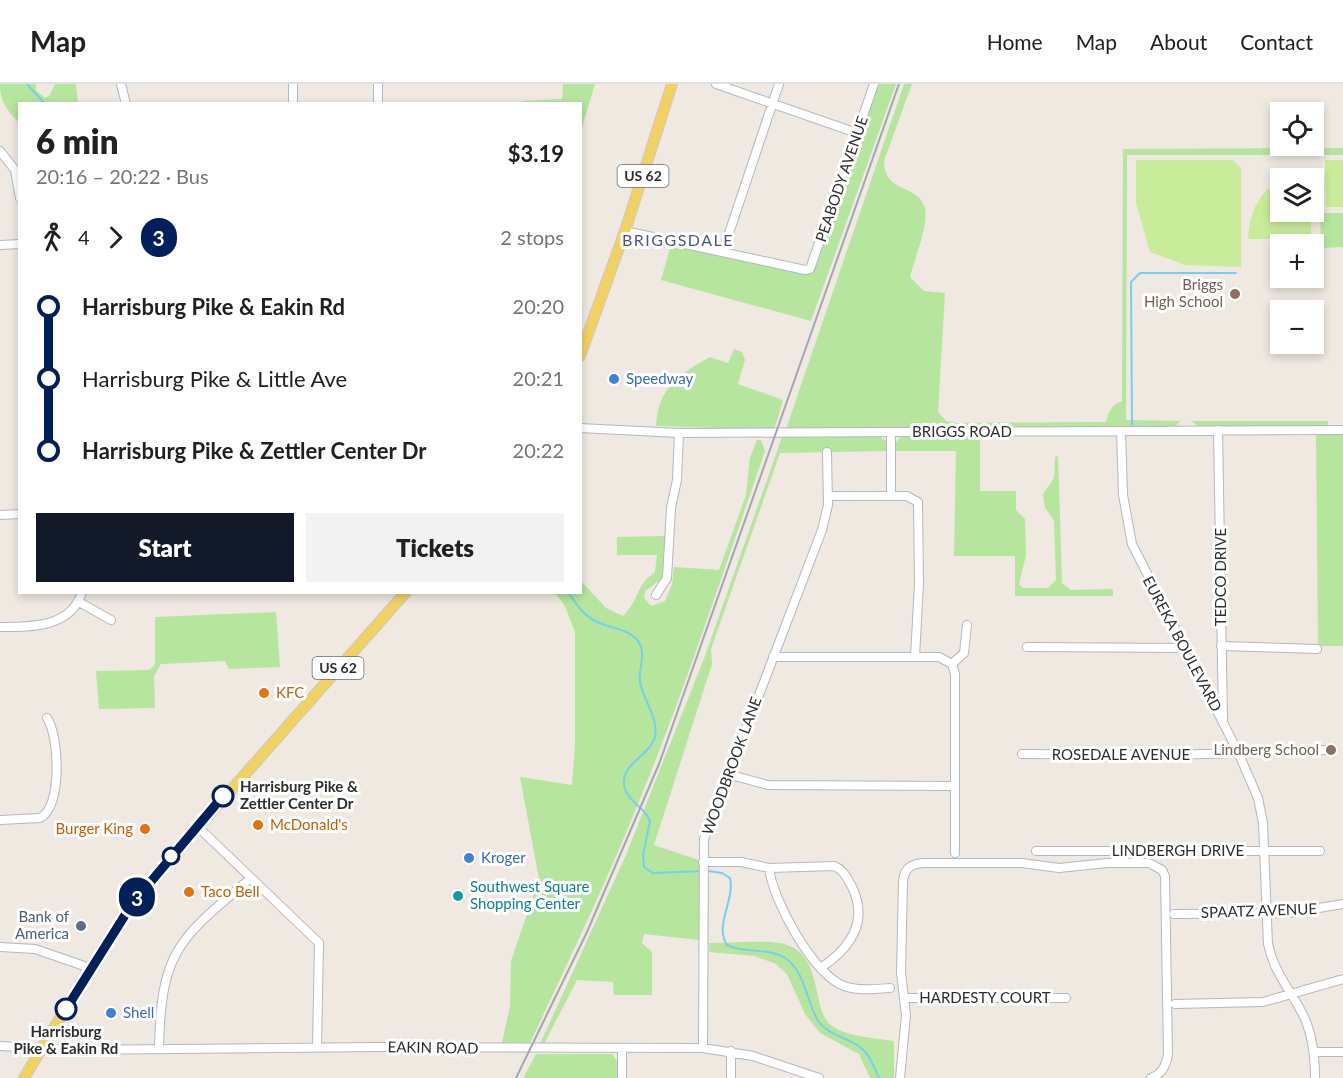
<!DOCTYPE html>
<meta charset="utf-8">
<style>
:root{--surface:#fff;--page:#f2f2f2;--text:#202124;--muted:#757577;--line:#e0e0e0;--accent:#111827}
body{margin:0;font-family:Lato,sans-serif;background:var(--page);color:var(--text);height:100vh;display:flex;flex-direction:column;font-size:22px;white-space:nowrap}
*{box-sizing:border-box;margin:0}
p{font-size:20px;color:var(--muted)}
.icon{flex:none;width:33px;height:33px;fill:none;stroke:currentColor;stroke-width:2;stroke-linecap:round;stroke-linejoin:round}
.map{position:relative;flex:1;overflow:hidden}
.sheet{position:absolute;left:18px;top:18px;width:564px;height:492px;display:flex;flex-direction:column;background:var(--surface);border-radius:0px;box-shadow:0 3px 9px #0003}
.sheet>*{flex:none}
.badge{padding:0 12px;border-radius:20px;font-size:21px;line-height:39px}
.tools{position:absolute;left:1270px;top:18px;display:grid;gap:12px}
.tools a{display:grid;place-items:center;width:54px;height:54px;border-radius:0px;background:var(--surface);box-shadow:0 3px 9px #0003;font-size:30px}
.map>.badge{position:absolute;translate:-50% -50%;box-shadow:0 0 0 3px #fff}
.legs{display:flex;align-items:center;gap:9px;height:66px;padding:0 18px;font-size:20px}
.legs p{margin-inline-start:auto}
.overview{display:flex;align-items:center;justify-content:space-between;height:102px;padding:0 18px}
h1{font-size:33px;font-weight:800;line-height:45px}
.action{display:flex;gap:12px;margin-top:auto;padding:12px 18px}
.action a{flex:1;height:69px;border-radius:0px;background:var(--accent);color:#fff;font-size:24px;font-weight:800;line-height:69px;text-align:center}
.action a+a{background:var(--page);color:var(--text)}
ul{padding:0 18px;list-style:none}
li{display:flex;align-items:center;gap:21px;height:72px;font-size:22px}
li i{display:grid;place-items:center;width:9px;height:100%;margin:0 8px;background:currentColor}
li i::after{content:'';width:15px;height:15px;margin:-8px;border:4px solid;border-radius:50%;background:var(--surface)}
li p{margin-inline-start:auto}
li:first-child i{background:linear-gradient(#0000 50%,currentColor 0)}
li:last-child i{background:linear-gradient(currentColor 50%,#0000 0)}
header{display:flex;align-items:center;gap:36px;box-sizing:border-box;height:84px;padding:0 30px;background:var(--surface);border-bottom:2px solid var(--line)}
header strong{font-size:28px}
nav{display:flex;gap:33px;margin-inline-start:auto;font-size:21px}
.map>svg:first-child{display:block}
.green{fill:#b6e59e}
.pitch{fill:#c9ec9a}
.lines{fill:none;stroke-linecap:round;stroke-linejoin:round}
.stream{stroke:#75cff0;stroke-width:2}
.minor-casing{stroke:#b4b7c1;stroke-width:10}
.major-casing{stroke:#c9c9c9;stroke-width:12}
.minor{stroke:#fff;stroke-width:8}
.major{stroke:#f2d163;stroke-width:10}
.rail{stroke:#a3a6b8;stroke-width:2}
.line-1-casing{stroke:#fff;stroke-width:14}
.line-1{stroke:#00205b;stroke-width:9}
.education-dot{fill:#8d6e63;stroke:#fff;stroke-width:2}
.shop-dot{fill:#3f7fe0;stroke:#fff;stroke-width:2}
.food-dot{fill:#e8710a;stroke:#fff;stroke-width:2}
.stop-1-dot{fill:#fff;stroke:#00205b;stroke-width:3}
.culture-dot{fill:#0f9aa8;stroke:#fff;stroke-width:2}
.service-dot{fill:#5c6f8a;stroke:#fff;stroke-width:2}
.labels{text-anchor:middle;stroke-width:6;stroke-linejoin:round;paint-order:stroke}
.shield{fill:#fff;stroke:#6d6d6d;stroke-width:1.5}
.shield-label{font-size:14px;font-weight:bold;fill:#2e2e2e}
.street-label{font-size:15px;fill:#2e2e2e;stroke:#fff}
.education-label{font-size:15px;fill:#785e54;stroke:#fff;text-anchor:end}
.shop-label{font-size:15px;fill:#366cbe;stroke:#fff;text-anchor:start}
.food-label{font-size:15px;fill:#c56008;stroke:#fff;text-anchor:start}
.stop-label{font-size:15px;font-weight:bold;fill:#2e2e2e;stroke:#fff;text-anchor:start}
.culture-label{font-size:15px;fill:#0d838f;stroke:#fff;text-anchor:start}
.service-label{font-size:15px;fill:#4e5e75;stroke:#fff;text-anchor:end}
.neighbourhood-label{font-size:16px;letter-spacing:1.5px;fill:#4d5680;stroke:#fff}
</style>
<header>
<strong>Map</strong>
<nav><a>Home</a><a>Map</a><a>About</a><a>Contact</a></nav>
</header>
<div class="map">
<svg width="1343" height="994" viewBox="0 0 1343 994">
<rect width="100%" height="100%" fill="#efe9e1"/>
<path class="green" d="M0,0H36V6L45,14L50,11L55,0H76L78,19L20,20L19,39C7,26 0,18 0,0Z
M563,0H595L581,47L580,20L521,19V17L562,15Z
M877,0H896L811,237L661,196L671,160L810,190L813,188Z
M904,0H912L884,77C884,110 918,99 925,124C929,140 914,176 910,193L924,207L945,209L938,328L946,337L957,339L1106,338C1109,328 1111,321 1122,317L1123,65L1343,64V71H1127L1126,336L1181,337L1173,344L786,345Z
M1320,129H1343V163L1321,164Z
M734,265L742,268L745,276L738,300L783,316L774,346L656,342C658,304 679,290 710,273L728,279Z
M1191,337H1328V340L1323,344H1201Z
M1316,350H1343V562H1318Z
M980,351V407H1016V426L1025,435L1026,471L1019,500L1023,504H1048L1056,496L1054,436L1045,424L1043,410L1054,394L1055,373L1058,372L1062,499L1071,506L1113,505V512H1015V472H954L956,367H895V359L902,352Z
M782,353H880L888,358L887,367L780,369L711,565L712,580L654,761L699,776L700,856L644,850L642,859L652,868V911H614L613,898L577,896L544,960H540L626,771L705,572Z
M757,356H761L765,367C725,482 688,597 642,710C608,795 569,876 530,959H502L510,922L511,877L539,795L520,693L572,701L575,661V548L565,522L555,509L580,508L581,497L606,524L623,532C641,514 634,503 655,488L657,471H617V453L666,452L663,494L645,507L644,514L651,522L665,517L672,500L674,483L719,486L746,411L750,373Z
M276,528L280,583L229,585L225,577L161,580L154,592L155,624L99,625L96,587L150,586L155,580V533Z
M709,859C727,859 772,855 787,861C824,873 811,928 832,942C848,953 875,954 894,957V994H870L859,970L820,949L805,930L787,890L776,880L755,872L709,868Z
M536,970H612L617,977V994H523Z"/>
<path class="pitch" d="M1136,76H1233L1241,84V183L1185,181L1150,168L1136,119Z
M1325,76H1343V123H1326Z
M1281,96V128H1311V151L1308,155H1248C1250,128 1257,110 1281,96Z"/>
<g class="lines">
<path class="stream" d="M27,0L45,20
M1132,340L1131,198L1140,189H1236
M568,508C576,520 584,532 597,538C610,544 629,545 638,557C647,570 638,585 640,598C643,616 661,637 654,656C647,673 622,680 624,700C625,716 645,723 650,737L643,771L644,783L653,789L702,787
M708,787L722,789L730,794C735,817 714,841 727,861C744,870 768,863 785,874C805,887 806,916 817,935C828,954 854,953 866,969C872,976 875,986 879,994"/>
<defs>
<path id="minor" d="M121,0L126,20
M378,0V20
M716,0L857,49
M293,20V0
M0,67L15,86L20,114
M625,147L805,186L810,185L874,0
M0,161L20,160
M723,167L779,0
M580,344L679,349L1343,346
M1218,346L1223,636
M1121,347L1123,411L1132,460L1238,668L1258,714L1263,739L1268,860C1275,892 1292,907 1305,935C1313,954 1315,973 1315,994
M891,348V412
M828,412H907L918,418L919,499L915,573
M0,431L20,430
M656,511L667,494L671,424L677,396L679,349
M79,518L111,536
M0,543C31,543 71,544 82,508
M1221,562L1317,565
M1027,563L1185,564
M773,573H939L952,580L955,590V769
M952,580L964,569L967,541
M1022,670L1173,671L1327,666
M727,690L768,701L954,702
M0,736L40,734C63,723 59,651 47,634
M197,742L319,859L317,963
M1036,767H1320
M703,778H741L769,784L834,782C844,786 847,794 852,803C869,838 850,864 822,883
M769,784C773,817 813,890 844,902C858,907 875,905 890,904
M1174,830L1289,829L1343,820
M0,863L35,865L90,884
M904,914H1066
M1175,920L1263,918L1343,895
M0,962L68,966L378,963L703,964L753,972L819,994
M159,964C161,866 179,855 251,794
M703,964L704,755L822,446L828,421L827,368
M731,967V994
M1315,968H1343
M622,994V964
M900,994L906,931L901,889L903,798C904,785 910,780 923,779H1022L1059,784L1107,779H1149L1162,786L1165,792L1168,970C1166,982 1162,990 1151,994"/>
<path id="major" d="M580,272L625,147L672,0
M24,994L90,884L141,808L406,508"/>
</defs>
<use href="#minor" class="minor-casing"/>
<use href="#major" class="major-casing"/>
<use href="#minor" class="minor"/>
<use href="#major" class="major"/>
<path class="rail" d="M516,994L587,848L659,680L899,0"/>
</g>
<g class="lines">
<defs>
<path id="line-1" d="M66,925L132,820L223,712"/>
</defs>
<use href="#line-1" class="line-1-casing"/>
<use href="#line-1" class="line-1"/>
</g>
<g class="education-dot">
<circle cx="1235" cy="210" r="6"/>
<circle cx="1331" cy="666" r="6"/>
</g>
<g class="shop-dot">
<circle cx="614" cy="295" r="6"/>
<circle cx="469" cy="774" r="6"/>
<circle cx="111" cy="929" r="6"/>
</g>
<g class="food-dot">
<circle cx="264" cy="609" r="6"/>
<circle cx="258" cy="741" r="6"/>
<circle cx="145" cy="745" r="6"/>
<circle cx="189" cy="808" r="6"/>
</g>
<g class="stop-1-dot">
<circle cx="223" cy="712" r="10"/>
<circle cx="171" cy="772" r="8"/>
<circle cx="66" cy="925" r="10"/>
</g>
<circle class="culture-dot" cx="458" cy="812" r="6"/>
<circle class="service-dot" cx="81" cy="842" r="6"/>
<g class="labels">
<g class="shield">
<rect x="617.5" y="81" width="51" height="22" rx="4.5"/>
<rect x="312.5" y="573" width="51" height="22" rx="4.5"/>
</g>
<g class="shield-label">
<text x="643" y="97">US 62</text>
<text x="338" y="589">US 62</text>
</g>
<g class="street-label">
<text transform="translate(842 95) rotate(-71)" y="5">PEABODY AVENUE</text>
<text x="962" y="353">BRIGGS ROAD</text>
<text transform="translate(1221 493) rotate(-90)" y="5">TEDCO DRIVE</text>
<text transform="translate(1182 560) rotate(62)" y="5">EUREKA BOULEVARD</text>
<text x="1121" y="676">ROSEDALE AVENUE</text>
<text transform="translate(732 682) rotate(-70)" y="5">WOODBROOK LANE</text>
<text x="1178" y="772">LINDBERGH DRIVE</text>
<text transform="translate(1259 827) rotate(-2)" y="5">SPAATZ AVENUE</text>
<text x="985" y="919">HARDESTY COURT</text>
<text transform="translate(433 964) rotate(1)" y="5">EAKIN ROAD</text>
</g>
<g class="education-label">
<text x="1223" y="206">Briggs<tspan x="1223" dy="17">High School</tspan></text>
<text x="1319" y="671">Lindberg School</text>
</g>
<g class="shop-label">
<text x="626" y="300">Speedway</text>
<text x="481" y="779">Kroger</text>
<text x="123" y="934">Shell</text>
</g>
<g class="food-label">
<text x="276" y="614">KFC</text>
<text x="270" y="746">McDonald's</text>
<text x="133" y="750" text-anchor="end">Burger King</text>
<text x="201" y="813">Taco Bell</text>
</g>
<g class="stop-label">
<text x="240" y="708">Harrisburg Pike &amp;<tspan x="240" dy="17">Zettler Center Dr</tspan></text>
<text x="66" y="953" text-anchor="middle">Harrisburg<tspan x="66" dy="17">Pike &amp; Eakin Rd</tspan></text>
</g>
<g class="culture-label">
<text x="470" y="808">Southwest Square<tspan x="470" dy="17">Shopping Center</tspan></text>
</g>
<g class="service-label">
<text x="69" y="838">Bank of<tspan x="69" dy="17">America</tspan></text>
</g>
<g class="neighbourhood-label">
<text x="678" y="162">BRIGGSDALE</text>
</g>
</g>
</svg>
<div class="tools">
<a><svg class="icon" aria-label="locate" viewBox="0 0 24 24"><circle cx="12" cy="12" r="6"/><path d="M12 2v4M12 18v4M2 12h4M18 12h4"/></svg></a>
<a><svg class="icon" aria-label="layers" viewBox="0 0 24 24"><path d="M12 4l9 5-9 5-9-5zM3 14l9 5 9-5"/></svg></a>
<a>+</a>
<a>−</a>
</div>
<b class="badge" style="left:137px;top:813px;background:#00205b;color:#fff">3</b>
<section class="sheet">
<div class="overview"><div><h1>6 min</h1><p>20:16 – 20:22 · Bus</p></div><b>$3.19</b></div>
<div class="legs"><svg class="icon" aria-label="walk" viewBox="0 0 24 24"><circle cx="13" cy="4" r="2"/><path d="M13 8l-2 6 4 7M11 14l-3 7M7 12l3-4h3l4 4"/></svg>4<svg class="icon" aria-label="forward" viewBox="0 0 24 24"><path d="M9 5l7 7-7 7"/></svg><b class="badge" style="background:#00205b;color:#fff">3</b><p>2 stops</p></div>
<ul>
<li><i style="color:#00205b"></i><b>Harrisburg Pike &amp; Eakin Rd</b><p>20:20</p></li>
<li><i style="color:#00205b"></i><span>Harrisburg Pike &amp; Little Ave</span><p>20:21</p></li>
<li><i style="color:#00205b"></i><b>Harrisburg Pike &amp; Zettler Center Dr</b><p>20:22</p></li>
</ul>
<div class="action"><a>Start</a><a>Tickets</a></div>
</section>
</div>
